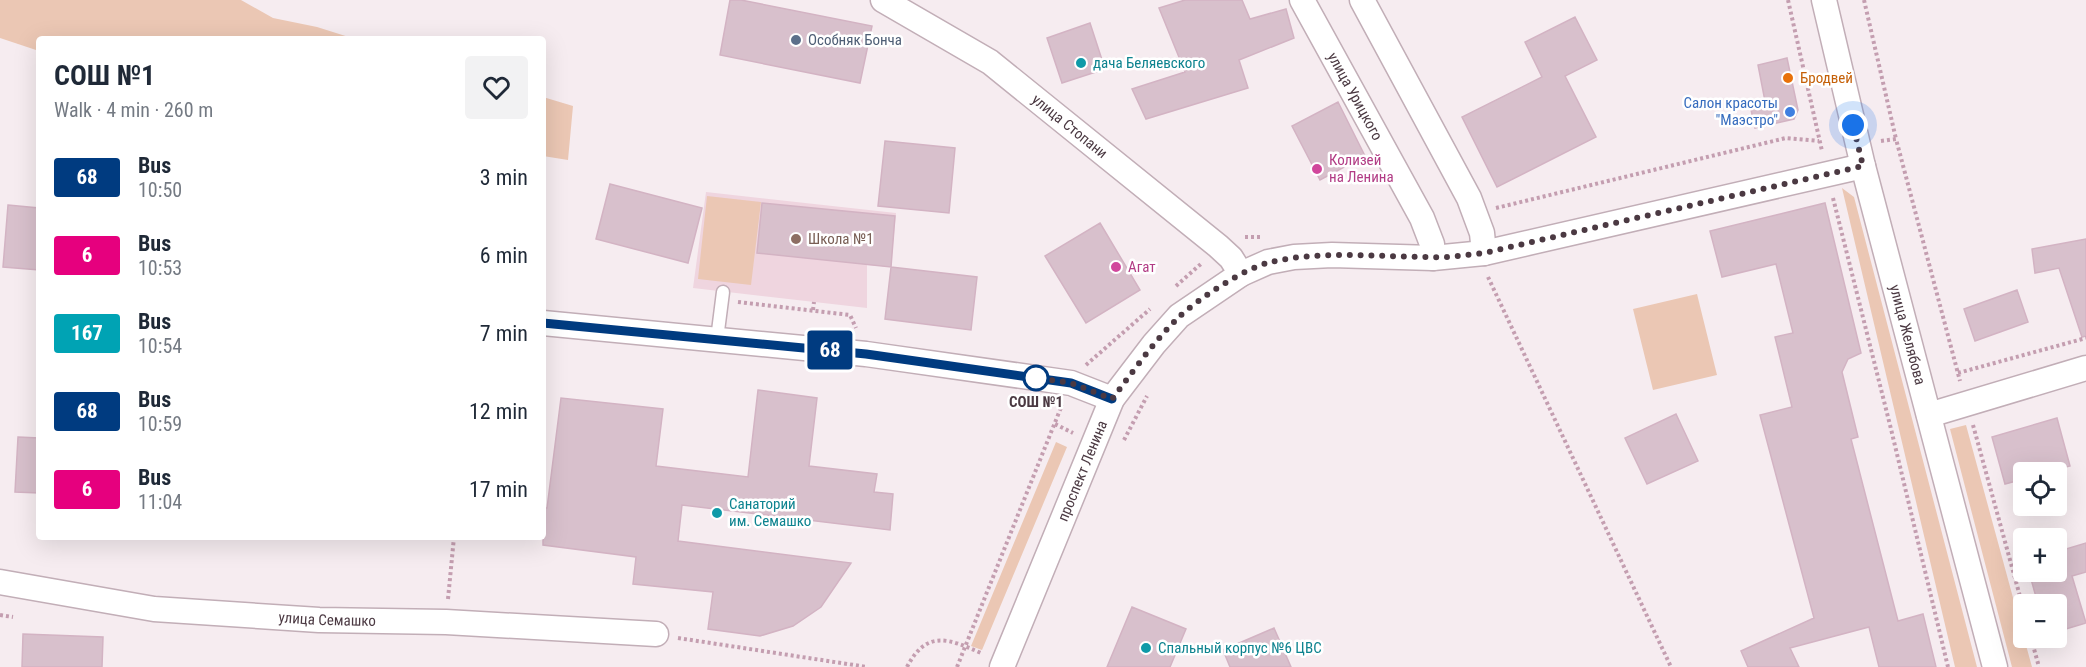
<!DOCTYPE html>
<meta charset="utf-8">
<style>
:root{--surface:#fff;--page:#f2f2f3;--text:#1f2937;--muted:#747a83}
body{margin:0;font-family:"Roboto Condensed",sans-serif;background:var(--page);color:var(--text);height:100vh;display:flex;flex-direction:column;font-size:22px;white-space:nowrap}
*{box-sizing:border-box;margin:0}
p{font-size:20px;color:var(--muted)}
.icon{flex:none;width:33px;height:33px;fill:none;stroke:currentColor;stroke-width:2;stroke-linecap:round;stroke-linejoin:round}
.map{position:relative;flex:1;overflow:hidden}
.sheet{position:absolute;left:36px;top:36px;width:510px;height:504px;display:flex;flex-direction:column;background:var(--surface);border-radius:6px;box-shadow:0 6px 24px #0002}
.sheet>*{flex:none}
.badge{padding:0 12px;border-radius:4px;font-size:21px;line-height:39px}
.controls{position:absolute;left:2013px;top:462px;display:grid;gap:12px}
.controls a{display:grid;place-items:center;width:54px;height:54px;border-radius:6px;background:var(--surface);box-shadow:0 6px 24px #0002;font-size:30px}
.you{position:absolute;width:30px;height:30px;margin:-15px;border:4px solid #fff;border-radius:50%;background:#1a73e8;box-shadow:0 0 0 9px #1a73e833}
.map>.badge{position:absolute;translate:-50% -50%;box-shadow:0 0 0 3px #fff}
.round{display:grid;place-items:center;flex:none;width:63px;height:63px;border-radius:6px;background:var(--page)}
.summary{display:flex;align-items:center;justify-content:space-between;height:102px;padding:0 18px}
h1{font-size:28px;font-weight:700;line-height:45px}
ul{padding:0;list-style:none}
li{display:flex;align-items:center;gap:18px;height:78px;padding:0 18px}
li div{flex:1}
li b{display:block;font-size:22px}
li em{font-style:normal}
li .badge{min-width:66px;font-weight:700;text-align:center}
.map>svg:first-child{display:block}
.education{fill:#efd5df}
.green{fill:#ebc7b4}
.building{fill:#d8c0cc;stroke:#d3b3c3;stroke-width:1.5}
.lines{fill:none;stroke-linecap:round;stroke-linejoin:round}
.service-casing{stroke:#c2aeb7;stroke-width:15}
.minor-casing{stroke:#c2aeb7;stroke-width:27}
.path{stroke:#c49eb0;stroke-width:4;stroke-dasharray:3 3;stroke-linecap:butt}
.service{stroke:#fff;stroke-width:12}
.minor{stroke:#fff;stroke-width:24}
.line-casing{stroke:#fff;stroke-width:14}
.line{stroke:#003b80;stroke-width:9}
.walk{stroke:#4b3942;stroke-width:6;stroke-dasharray:0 10.8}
.service-dot{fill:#5c6f8a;stroke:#fff;stroke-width:2}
.culture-dot{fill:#0f9aa8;stroke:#fff;stroke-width:2}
.food-dot{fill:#e8710a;stroke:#fff;stroke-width:2}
.shop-dot{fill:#3f7fe0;stroke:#fff;stroke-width:2}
.hotel-dot{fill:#d1479c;stroke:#fff;stroke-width:2}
.education-dot{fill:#8d6e63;stroke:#fff;stroke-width:2}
.stop-dot{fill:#fff;stroke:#003b80;stroke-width:3}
.labels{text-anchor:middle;stroke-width:5;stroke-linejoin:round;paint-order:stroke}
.service-label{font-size:15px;fill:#4e5e75;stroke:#fff;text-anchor:start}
.culture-label{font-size:15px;fill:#0d838f;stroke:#fff;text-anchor:start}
.food-label{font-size:15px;fill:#c56008;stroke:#fff;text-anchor:start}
.street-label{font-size:15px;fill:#4b3942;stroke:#fff}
.shop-label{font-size:15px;fill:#366cbe;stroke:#fff;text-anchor:end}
.hotel-label{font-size:15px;fill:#b23c85;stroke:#fff;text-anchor:start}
.education-label{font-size:15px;fill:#785e54;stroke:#fff;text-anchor:start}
.stop-label{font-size:15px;font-weight:bold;fill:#4b3942;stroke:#fff}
</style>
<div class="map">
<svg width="2086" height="667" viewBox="0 0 2086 667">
<rect width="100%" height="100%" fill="#f6ecf0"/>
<path class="education" d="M706,192L896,213L891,267L867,265V308L693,288Z"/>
<path class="green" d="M0,0H241L273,18L317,27L355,39H39V51L0,38Z
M543,97L573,106L568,160L543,156Z
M1842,188L1854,197L1977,667H1955Z
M707,196L761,202L751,285L698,279Z
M1697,294L1717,375L1653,390L1633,309Z
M1966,425L2024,638L2032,667H2012L1950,429Z
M1056,442L1067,447L982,650L971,646Z"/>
<path class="building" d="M730,0H741L872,26L860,83L720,55Z
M1185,0H1242L1250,19L1286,9L1294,38L1239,60L1248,88L1146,119L1132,89L1185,72L1159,8Z
M1575,17L1597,60L1565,76L1596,137L1497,187L1462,117L1542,77L1525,42Z
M1090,23L1105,69L1062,83L1047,38Z
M1787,58L1798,110L1794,119L1755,128L1750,105L1765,101L1758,65Z
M1338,102L1365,156L1320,180L1292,126Z
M885,141L955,148L949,213L878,206Z
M610,184L702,208L688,263L596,239Z
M762,203L895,216L891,267L757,253Z
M1825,203L1861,353L1848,359L1842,372L1858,437L1851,439L1898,621L1923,614L1936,667H1879L1869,627L1790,648L1799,667H1748L1741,651L1814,618L1760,415L1792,407L1775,337L1793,333L1776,264L1722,277L1710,231Z
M8,205L39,208V270L3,267Z
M1100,223L1140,290L1086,323L1045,256Z
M2086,239V336L2082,337L2059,268L2035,273L2032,249Z
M891,267L977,277L971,330L885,319Z
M2017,290L2028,322L1975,341L1964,309Z
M758,390L817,398L809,466L877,474L874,492L893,494L890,530L682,505L678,541L851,563L821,607L793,626L760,636L708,629L713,592L633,584L636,557L543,545V508H547L561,398L663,409L656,466L748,477Z
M1676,414L1698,461L1647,484L1625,438Z
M2057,418L2070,466L2046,472H2024V479L2005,484L1992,437Z
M18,437L39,438V493L15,492Z
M2086,543V572L2072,576L2086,623L2056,632V604H2038L2029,572H2056V552Z
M1132,607L1186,629L1170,667H1107Z
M1274,628L1291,667H1230L1223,650Z
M23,634L103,637L102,667H22Z"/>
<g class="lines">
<defs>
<path id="service" d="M717,339L723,292"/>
<g id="minor">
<path id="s1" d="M883,0L990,62L1218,246L1231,258L1241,274"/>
<path id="s2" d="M1302,0L1422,218L1432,244L1433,258"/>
<path d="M1362,0L1469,198L1482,233L1484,253"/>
<path id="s3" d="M1824,0L1863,166L1995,667"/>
<path d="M543,323L866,354L1071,383L1112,399"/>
<path d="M1929,415L2086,368"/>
<path id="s4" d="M0,582L154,609L319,620L446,622L656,634"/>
<path id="s5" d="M1002,667L1112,399L1154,344L1179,316L1241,274L1268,262L1294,257L1332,255L1433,258L1484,253L1863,166"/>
</g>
</defs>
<use href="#service" class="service-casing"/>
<use href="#minor" class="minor-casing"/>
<path class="path" d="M1788,0L1822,151
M1864,0L1896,139
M1881,141L1896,139L1960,381
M1833,198L1891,429L1948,667
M1496,208L1786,138L1819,141
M1245,237H1262
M1488,277L1671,667
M1176,286L1202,263
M738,302L850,315L856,328
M813,310L814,302
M1086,365L1150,309
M1958,373L2086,338
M1055,424L1073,433
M1973,425L2024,611
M1124,440L1147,396
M448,599L454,537
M0,615L13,617
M678,638L867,667
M2031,638L2039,667
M907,667C927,629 949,639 981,653
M957,667L1062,405"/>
<use href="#service" class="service"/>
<use href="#minor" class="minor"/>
</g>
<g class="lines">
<defs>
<path id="line" d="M543,323L866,354L1071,383L1112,399"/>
</defs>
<use href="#line" class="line-casing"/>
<use href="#line" class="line"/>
<path class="walk" d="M1036,378L1028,377L1071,383L1112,399C1133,372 1153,342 1178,318C1196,300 1246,267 1271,262C1323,250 1377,257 1430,257C1448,258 1466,255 1484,253L1863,166L1853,125"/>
</g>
<circle class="service-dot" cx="796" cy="40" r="6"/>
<g class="culture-dot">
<circle cx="1081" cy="63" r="6"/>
<circle cx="717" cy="513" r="6"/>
<circle cx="1146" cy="648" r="6"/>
</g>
<circle class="food-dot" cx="1788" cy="78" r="6"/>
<circle class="shop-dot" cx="1790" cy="112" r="6"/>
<g class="hotel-dot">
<circle cx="1317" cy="169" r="6"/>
<circle cx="1116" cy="267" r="6"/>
</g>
<circle class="education-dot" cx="796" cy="239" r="6"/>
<circle class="stop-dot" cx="1036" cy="378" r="12"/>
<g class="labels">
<g class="service-label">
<text x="808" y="45">Особняк Бонча</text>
</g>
<g class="culture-label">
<text x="1093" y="68">дача Беляевского</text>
<text x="729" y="509">Санаторий<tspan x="729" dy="17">им. Семашко</tspan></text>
<text x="1158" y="653">Спальный корпус №6 ЦВС</text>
</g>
<g class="food-label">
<text x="1800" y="83">Бродвей</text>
</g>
<g class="street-label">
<text dy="5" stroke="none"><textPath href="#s2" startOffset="110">улица Урицкого</textPath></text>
<text dy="5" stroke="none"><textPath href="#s1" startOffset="226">улица Стопани</textPath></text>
<text dy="5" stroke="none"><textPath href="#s3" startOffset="345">улица Желябова</textPath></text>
<text dy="5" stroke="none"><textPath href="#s5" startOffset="212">проспект Ленина</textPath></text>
<text dy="5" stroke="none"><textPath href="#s4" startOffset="330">улица Семашко</textPath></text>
</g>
<g class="shop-label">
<text x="1778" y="108">Салон красоты<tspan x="1778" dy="17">"Маэстро"</tspan></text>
</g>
<g class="hotel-label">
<text x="1329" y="165">Колизей<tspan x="1329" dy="17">на Ленина</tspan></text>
<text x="1128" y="272">Агат</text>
</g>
<g class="education-label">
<text x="808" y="244">Школа №1</text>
</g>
<g class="stop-label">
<text x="1036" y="407">СОШ №1</text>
</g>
</g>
</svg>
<div class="controls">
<a><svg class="icon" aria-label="locate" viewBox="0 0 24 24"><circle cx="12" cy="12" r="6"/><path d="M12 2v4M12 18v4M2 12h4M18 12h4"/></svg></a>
<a>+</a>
<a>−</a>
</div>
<div class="you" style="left:1853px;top:125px"></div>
<b class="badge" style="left:830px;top:350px;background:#003b80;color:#fff">68</b>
<section class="sheet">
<div class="summary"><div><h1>СОШ №1</h1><p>Walk · 4 min · 260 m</p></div><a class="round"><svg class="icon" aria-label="heart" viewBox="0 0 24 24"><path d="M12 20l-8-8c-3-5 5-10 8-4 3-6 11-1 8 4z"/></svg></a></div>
<ul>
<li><span class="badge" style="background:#003b80;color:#fff">68</span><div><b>Bus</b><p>10:50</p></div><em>3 min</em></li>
<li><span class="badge" style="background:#e6007e;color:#fff">6</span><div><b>Bus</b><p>10:53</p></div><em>6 min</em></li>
<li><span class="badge" style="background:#00a3b4;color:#fff">167</span><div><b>Bus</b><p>10:54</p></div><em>7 min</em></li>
<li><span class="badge" style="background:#003b80;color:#fff">68</span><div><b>Bus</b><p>10:59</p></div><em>12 min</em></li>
<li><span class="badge" style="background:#e6007e;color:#fff">6</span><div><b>Bus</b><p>11:04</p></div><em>17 min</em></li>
</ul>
</section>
</div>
